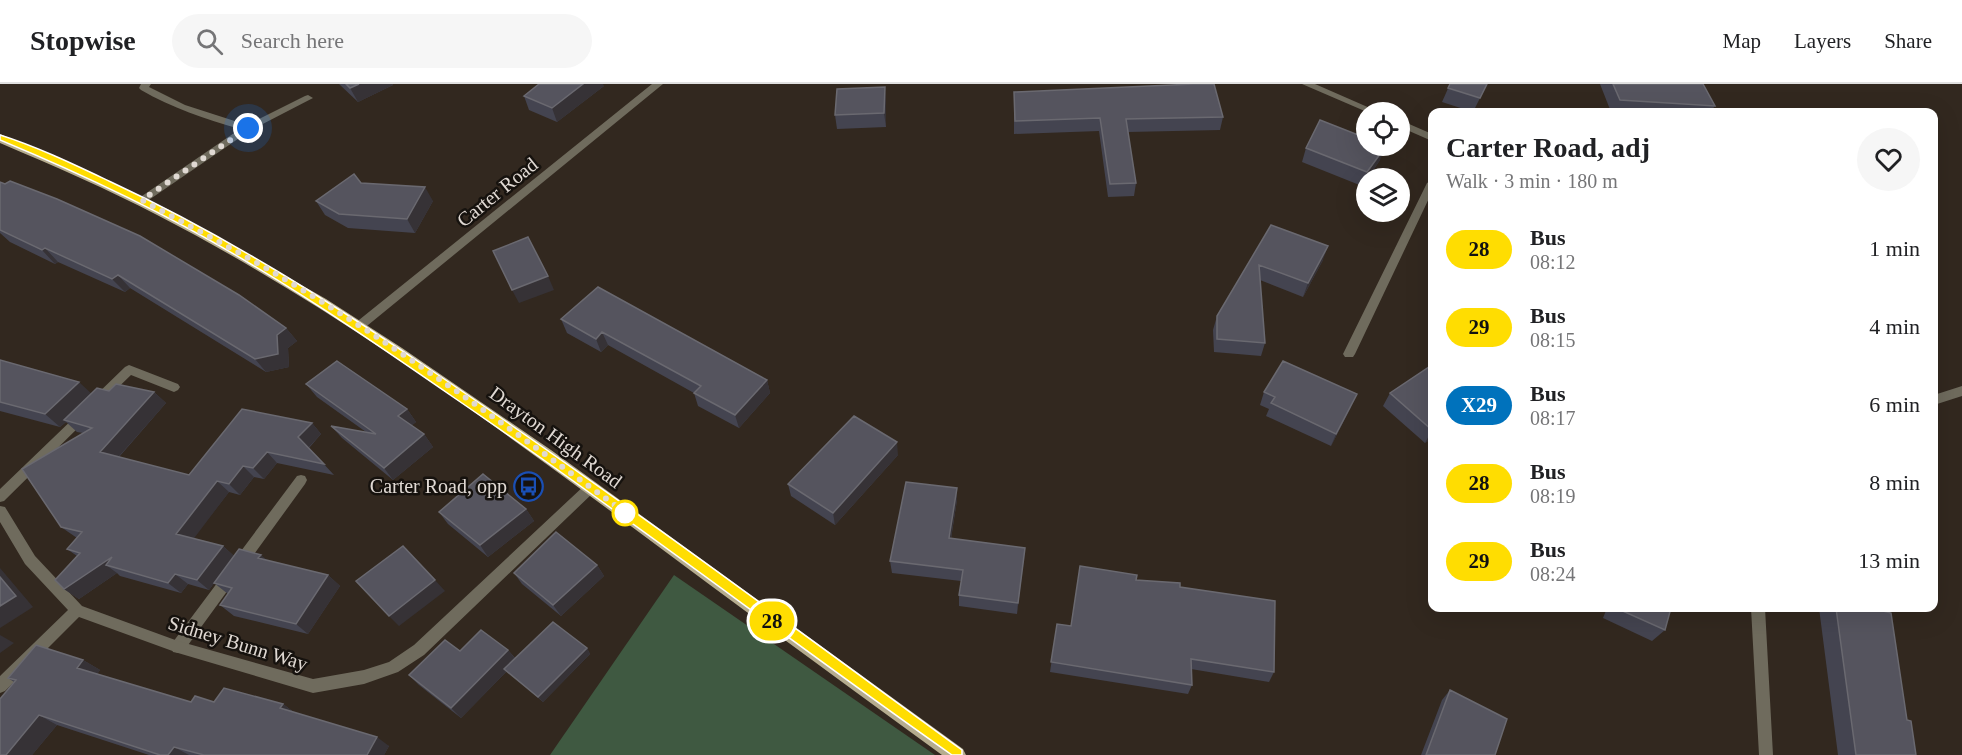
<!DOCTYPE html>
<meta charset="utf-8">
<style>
:root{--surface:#fff;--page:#f6f6f6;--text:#202124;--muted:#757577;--line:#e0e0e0}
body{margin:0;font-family:Georgia,serif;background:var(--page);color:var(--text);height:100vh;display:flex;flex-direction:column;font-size:22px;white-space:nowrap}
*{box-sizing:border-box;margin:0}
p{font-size:20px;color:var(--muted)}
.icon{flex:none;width:33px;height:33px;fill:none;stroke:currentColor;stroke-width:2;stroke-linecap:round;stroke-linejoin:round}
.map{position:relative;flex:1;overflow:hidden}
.sheet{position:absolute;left:1428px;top:24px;width:510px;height:504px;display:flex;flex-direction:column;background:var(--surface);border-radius:12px;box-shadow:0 6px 24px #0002}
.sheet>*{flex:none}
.badge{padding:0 12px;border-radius:20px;font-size:21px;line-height:39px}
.buttons{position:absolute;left:1356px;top:18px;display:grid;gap:12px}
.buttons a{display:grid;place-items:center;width:54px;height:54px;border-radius:50%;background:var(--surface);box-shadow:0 6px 24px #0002;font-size:30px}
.you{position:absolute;width:30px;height:30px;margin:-15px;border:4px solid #fff;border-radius:50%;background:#1a73e8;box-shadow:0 0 0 9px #1a73e833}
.map>.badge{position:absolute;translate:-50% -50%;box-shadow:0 0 0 3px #fff}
.round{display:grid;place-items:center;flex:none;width:63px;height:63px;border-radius:32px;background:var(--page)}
.overview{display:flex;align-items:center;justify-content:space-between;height:102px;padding:0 18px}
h1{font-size:28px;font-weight:700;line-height:45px}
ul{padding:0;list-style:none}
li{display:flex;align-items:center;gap:18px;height:78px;padding:0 18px}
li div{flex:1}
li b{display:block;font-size:22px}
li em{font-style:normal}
li .badge{min-width:66px;font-weight:700;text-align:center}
header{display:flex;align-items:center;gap:36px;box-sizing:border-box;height:84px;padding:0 30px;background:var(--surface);border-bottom:2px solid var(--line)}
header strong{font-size:28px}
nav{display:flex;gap:33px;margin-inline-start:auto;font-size:21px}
.search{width:420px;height:54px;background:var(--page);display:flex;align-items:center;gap:15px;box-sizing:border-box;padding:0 21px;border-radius:33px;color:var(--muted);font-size:22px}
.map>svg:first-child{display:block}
.forest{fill:#3f5941}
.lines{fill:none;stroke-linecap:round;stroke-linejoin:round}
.lane{fill:#6f6b5d;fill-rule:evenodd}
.street{fill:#6f6b5d;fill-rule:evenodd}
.primary{fill:#b5ac8e;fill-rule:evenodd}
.wall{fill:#444450}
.shaded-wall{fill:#363236}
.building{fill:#55545e;stroke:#6a6970;stroke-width:1.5}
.line{fill:#ffdd01;stroke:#fff;stroke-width:1.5}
.walk{stroke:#e0d9d3;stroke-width:6;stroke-dasharray:0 10.8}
.stop-dot{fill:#fff;stroke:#ffdd01;stroke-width:3}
.labels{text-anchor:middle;stroke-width:5;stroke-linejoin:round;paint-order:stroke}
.street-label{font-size:20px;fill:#e0d9d3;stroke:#16120e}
.poi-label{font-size:20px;fill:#e0d9d3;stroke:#16120e;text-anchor:end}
</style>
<header>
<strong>Stopwise</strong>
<div class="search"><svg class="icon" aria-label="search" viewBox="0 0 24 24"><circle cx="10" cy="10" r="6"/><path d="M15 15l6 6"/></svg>Search here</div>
<nav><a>Map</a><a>Layers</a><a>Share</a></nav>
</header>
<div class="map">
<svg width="1962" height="671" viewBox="0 0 1962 671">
<rect width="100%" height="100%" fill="#32281f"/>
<path class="forest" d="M674,491L935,671H550Z"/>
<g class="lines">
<path class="lane" d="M129,281L178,300L180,303L178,306L174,308L131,291L101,320H93L91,317L93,314L125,283Z
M1962,302V312L1934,321V311Z
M83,327L87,329L89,332L87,335L4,417L0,418V405L79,329Z
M301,391L305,392L307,396L305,400L183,568L178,569L173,568L171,563L173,558L297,392Z"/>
<path class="street" d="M141,0H151L149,3L185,21L247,41L305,12L308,11L313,14L251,46L143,120L138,116L139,114L240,45C205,35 172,24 141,6L139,4Z
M652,0H663L362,246H354L352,243L354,240Z
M1302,0H1315L1379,28H1367Z
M1400,36L1432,50V57L1400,43Z
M1432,96V108L1355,270L1353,273H1345L1343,270L1427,99Z
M590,399L594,400L596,404L594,408L424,571L398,588L364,600L313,609L178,569L79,533L5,607L0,609V592L68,526L25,480L0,438V422L5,423L35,472L82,522L178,557L313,595L364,586L389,578L414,561L586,400Z
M1751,524H1765L1773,671H1759Z"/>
<path class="primary" d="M0,50L88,87L169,126L326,215L402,264L551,366L963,665L966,671H942C846,601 750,531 655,460C496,342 335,223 159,132C107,105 54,82 0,59Z"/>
</g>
<path class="wall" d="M339,0H392L393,1L358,18Z
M1450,0H1487L1473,28L1442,18Z
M1600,0H1703L1715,22L1710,28H1611Z
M604,2L557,38L529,26L524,12Z
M1014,8L1223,33L1220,46L1128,48L1136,99L1134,112L1108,113L1099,47L1014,50Z
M886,17V43L837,45L835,31Z
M1306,64L1380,76L1368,94H1366L1362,102L1302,78Z
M0,98L286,244L297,257L288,264L289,283L266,288L130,204L125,208L58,178L55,180L10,158L0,149Z
M361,99L433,117L415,149L348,144L325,131L316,117Z
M1271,141L1323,176L1303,213L1260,196L1265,259L1261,272L1214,268L1213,246L1217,232Z
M561,235L767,296L770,309L739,344L698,322L694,309L608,261L601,268L567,249Z
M0,276L91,310L109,307L154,308L166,319L119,373L189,391L312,339L321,350L309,364L334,391L277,379L264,395L254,393L240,411L229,408L193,454L223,462L234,472L268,477L328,491L340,502L308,550L234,532L220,521L228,510L214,499L209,506L188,500L181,509L120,492L117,489L79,515L64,505L77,472L67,465L77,454L61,443L83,349L77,348L66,338L60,343L0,327Z
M1432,281V354L1425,359L1383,322L1390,309Z
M306,300L407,325L416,338L411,342L424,350L433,363L393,396L342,354L331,342L366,348L317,313Z
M1264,308L1351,323L1331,362L1266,332L1269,325L1260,321Z
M898,371L835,441L791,412L788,400Z
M957,404V416L951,455L1025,464L1017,530L959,522V511L961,497L892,489L890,477Z
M526,425L534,437L488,473L448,440L439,428Z
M597,481L604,492L561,532L522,500L514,489Z
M1136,496L1180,503L1274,588L1269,598L1191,585L1192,601L1188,610L1050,588L1057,540L1071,542Z
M1607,524H1671L1665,546L1652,557L1603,534Z
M1819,524H1871L1916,671H1838Z
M587,564L590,570L543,618L507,587L461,634L419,601L409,591L508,566L515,574Z
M83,576L100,586L97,590L191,618H214L283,620L295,629L389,662L384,671H149L57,641L32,671L14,598L8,594Z
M1450,606L1495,671H1421L1442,616Z"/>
<path class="shaded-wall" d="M359,0H392L393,1L358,18L350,4Z
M583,0H603L604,2L557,38L552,24Z
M885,3L886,17V43L884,29Z
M1386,62L1380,76L1368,94H1366V96L1362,102L1367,88Z
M425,103L433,117L415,149L407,135Z
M1328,162L1323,176L1303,213L1308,199Z
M45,164L58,178L55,180L42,166Z
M118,191L130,204L125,208L112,195Z
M548,192L554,206L519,219L512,206Z
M286,244L297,257L288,264L289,283L266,288L255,275L277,251Z
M602,248L608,261L601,268L596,255Z
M767,296L770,309L739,344L735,331Z
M79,298L93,311L64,336L66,338L60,343L45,330Z
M154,308L166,319L113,379L100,368Z
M1357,310L1351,323L1331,362L1336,350Z
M407,325L416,338L407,345L398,332Z
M312,339L321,350L308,364L298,353Z
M1432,346V354L1425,359Z
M424,350L433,363L393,396L384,384Z
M897,358L898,371L835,441L833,429Z
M267,368L277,379L264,395L253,384Z
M243,382L254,393L240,411L229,400Z
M217,397L229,408L189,461L176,450Z
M957,404V416L949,466V454Z
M526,425L534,437L488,473L480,461Z
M223,462L234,472L209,506L197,496Z
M1025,464L1024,476L1017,530L1018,519Z
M261,471L274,482L258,474Z
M112,473L106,481L117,489L79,515L64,505Z
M597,481L604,492L561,532L553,521Z
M0,484L33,523L0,544Z
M175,490L188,500L181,509L168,499Z
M328,491L340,502L308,550L296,540Z
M435,496L445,507L399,542L389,532Z
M0,551L14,559L0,569Z
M587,564L590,570L543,618L538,613Z
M508,566L517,577L504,585L507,587L461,634L451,624Z
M83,576L100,586L94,594L77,584Z
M283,620L296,630L280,624Z
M39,631L57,641L32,671H6Z
M377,653L389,662L384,671H367Z
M174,663L189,671H168Z"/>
<path class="building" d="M346,0H359L350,4Z
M539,0H583L552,24L524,12Z
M1194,0H1214L1223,33L1126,35L1136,99L1110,100L1100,34L1015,37L1014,8Z
M1450,0H1487L1480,14L1448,4Z
M1613,0H1703L1715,22L1620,16Z
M885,3L884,29L835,31L837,5Z
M1320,36L1366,54V62H1386L1367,88L1306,64Z
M354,90L361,99L425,103L407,135L339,130L316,117Z
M10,97L57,115L140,152L239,211L286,244L277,251L278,270L255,275L118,191L112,195L45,164L42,166L0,146V98L5,100Z
M1271,141L1328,162L1308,199L1259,181L1265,259L1217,255V232Z
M528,153L548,192L512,206L493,167Z
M598,203L767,296L735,331L694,309L701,302L602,248L596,255L561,235Z
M0,276L79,298L45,330L0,318Z
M337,277L407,325L398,332L424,350L384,384L331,342L376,350L306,300Z
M1283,277L1357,310L1336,350L1271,319L1275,313L1264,308Z
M1432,281V346L1390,309Z
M116,300L154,308L100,368L189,391L242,325L312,339L298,353L324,380L267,368L253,384L243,382L229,400L217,397L176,450L223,462L197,496L175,490L168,499L106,481L112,473L64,505L55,496L80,469L67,465L82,448L61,443L22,385L92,344L64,336L97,304L109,307Z
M854,332L897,358L833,429L788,400Z
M483,390L526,425L480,461L439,428Z
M906,398L957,404L949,454L1025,464L1018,519L959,511L963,486L890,477Z
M556,448L597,481L553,521L514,489Z
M403,462L435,496L389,532L356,497Z
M239,465L261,471L258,474L328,491L296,540L220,521L232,504L214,499Z
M1080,482L1137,491L1136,496L1180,499V503L1275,517L1274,588L1191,575L1192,601L1051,578L1057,540L1071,542Z
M0,493L16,512L0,522Z
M1616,524H1671L1665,546Z
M1836,524H1871L1891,529L1907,636L1911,637L1916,671H1856Z
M553,538L587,564L538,613L504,585Z
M481,546L508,566L451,624L409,591L445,556L460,567Z
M36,561L83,576L77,584L191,618L195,612L214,618L224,604L283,620L280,624L377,653L367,671H204L174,663L168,671H160L39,631L6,671H0V615L16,596L8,594Z
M1450,606L1507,635L1495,671H1426Z"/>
<path class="line" d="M0,51C38,63 75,81 111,98C223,150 327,216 428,284C610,407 785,537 962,666V671H952C787,555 625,430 456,315C388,268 320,221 249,179C169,131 84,91 0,56Z"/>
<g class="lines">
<path class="walk" d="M248,44L142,116C178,136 215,155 250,175C382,250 505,341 627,430L625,429"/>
</g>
<defs>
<symbol id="bus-ring" viewBox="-11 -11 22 22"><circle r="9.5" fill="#16120e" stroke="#1a4fb4" stroke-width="1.5"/><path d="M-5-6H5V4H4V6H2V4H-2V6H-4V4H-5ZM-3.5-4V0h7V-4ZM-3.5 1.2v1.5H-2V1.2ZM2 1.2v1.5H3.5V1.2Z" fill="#1a4fb4"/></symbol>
</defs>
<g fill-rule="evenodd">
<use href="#bus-ring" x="512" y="386" width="33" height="33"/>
</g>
<circle class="stop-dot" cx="625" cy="429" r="12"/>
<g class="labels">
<g class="street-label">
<text transform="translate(497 108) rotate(-39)" y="7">Carter Road</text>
<text transform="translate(556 353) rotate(36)" y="7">Drayton High Road</text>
<text transform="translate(238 559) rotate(17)" y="7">Sidney Bunn Way</text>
</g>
<g class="poi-label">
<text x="507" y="409">Carter Road, opp</text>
</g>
</g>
</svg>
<div class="buttons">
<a><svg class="icon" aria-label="locate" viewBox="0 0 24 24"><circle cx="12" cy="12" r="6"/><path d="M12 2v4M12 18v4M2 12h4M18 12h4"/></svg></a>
<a><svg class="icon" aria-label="layers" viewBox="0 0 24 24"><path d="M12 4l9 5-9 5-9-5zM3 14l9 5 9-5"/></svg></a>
</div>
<div class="you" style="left:248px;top:44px"></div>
<b class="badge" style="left:772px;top:537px;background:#ffdd01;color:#111">28</b>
<section class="sheet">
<div class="overview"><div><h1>Carter Road, adj</h1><p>Walk · 3 min · 180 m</p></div><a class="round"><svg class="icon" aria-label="heart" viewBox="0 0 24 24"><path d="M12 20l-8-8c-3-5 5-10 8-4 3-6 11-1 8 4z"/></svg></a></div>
<ul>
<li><span class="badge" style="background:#ffdd01;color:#111">28</span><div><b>Bus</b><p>08:12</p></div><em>1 min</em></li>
<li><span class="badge" style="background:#ffdd01;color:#111">29</span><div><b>Bus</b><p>08:15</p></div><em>4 min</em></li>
<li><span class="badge" style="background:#0072bc;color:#fff">X29</span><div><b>Bus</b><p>08:17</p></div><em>6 min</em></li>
<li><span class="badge" style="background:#ffdd01;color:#111">28</span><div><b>Bus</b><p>08:19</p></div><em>8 min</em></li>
<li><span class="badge" style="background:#ffdd01;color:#111">29</span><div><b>Bus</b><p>08:24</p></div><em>13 min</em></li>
</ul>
</section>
</div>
